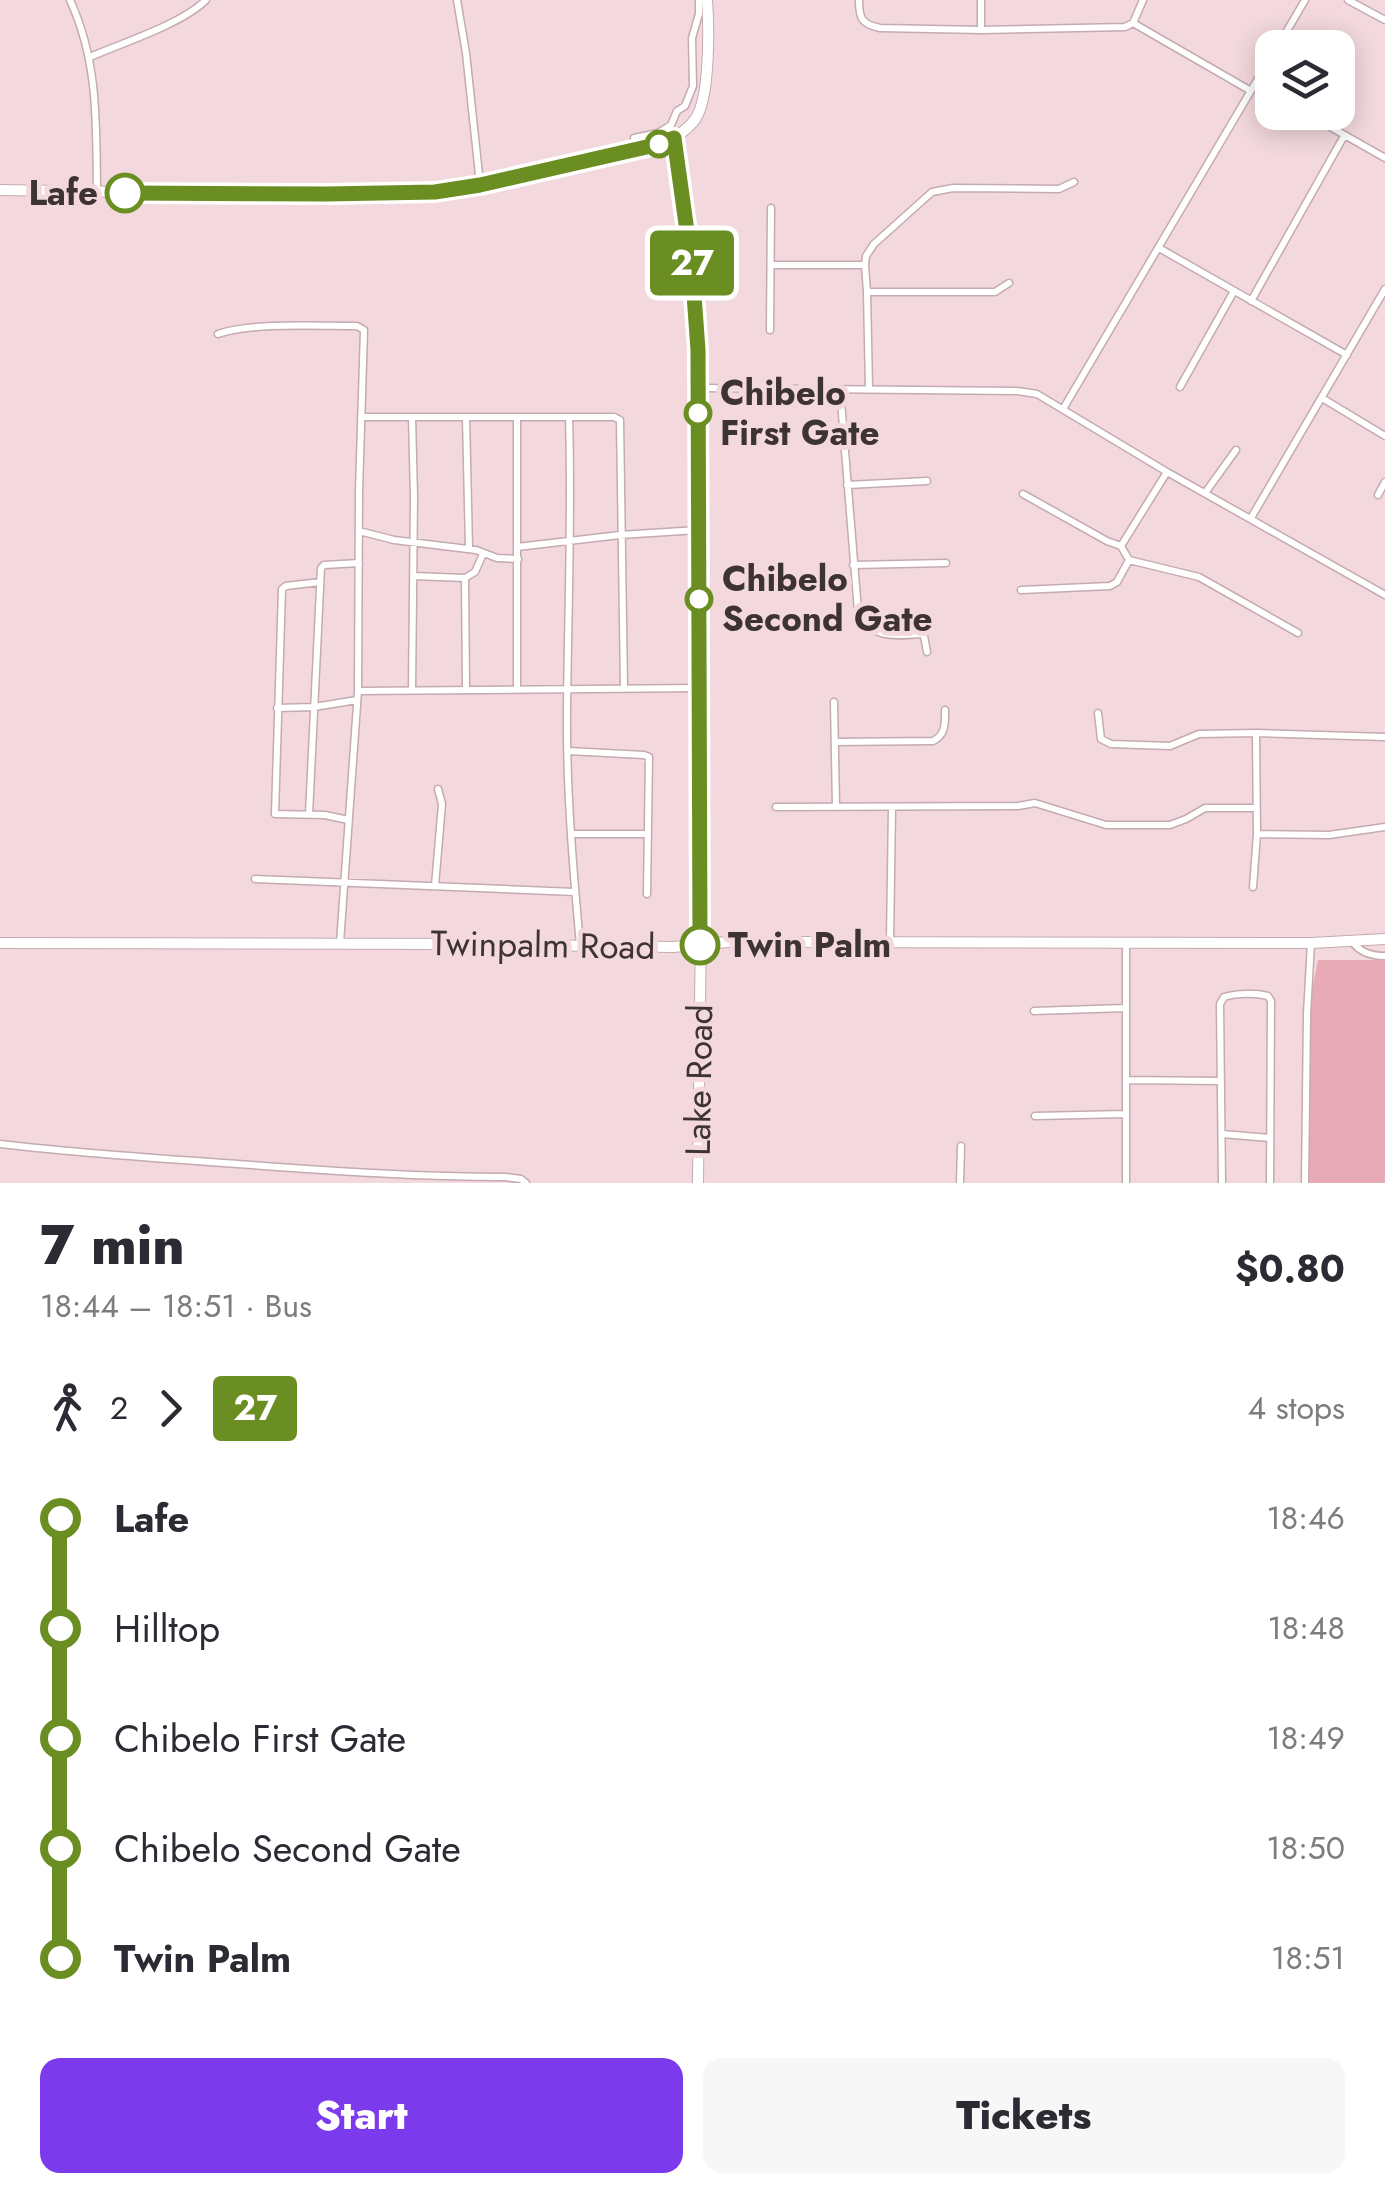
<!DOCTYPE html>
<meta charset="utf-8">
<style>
:root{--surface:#fff;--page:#f7f7f7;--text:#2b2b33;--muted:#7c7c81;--accent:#7c3aed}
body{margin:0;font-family:Jost,sans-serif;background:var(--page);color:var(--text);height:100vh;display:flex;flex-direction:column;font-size:38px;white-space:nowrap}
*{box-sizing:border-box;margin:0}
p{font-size:32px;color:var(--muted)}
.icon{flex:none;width:55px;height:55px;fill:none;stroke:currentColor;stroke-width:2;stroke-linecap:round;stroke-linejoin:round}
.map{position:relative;height:1183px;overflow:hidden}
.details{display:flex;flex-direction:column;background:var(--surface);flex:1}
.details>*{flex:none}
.badge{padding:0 20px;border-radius:8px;font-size:35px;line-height:65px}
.buttons{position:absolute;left:1255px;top:30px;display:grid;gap:20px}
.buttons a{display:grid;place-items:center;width:100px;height:100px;border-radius:20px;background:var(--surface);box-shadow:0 5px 25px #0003;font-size:50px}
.map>.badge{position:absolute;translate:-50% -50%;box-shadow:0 0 0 5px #fff}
.legs{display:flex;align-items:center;gap:15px;height:110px;padding:0 40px;font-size:32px}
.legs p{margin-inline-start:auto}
.summary{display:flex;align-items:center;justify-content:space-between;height:170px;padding:0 40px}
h1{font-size:55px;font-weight:800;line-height:75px}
.action{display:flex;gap:20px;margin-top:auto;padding:20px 40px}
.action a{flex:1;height:115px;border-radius:20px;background:var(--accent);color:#fff;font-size:40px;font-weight:800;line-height:115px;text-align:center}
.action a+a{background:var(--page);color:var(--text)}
ul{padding:0 40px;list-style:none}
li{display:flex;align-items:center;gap:35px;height:110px;font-size:38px}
li i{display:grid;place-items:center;width:15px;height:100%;margin:0 12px;background:currentColor}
li i::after{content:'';width:25px;height:25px;margin:-12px;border:8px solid;border-radius:50%;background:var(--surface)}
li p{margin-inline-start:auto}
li:first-child i{background:linear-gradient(#0000 50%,currentColor 0)}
li:last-child i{background:linear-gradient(currentColor 50%,#0000 0)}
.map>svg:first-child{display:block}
.green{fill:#e8aab6}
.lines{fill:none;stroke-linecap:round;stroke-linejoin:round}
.street-casing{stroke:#c4abaf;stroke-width:9}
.secondary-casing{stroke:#c4abaf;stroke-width:12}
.street{stroke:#fff;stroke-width:6}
.secondary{stroke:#fff;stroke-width:10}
.line-1-casing{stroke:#fff;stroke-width:22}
.line-1{stroke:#6b8e23;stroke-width:15}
.stop-1-dot{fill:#fff;stroke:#6b8e23;stroke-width:5}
.labels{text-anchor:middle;stroke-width:10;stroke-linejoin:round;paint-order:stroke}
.stop-label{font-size:35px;font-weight:bold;fill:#3d3335;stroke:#f3d9dd;text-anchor:start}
.street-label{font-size:35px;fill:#3d3335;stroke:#f3d9dd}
</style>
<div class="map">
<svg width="1385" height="1183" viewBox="0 0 1385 1183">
<rect width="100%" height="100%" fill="#f3d9dd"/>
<path class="green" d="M1318,960H1385V1183H1308L1311,995Z"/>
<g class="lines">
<defs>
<path id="street" d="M70,0C99,63 96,125 97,192
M457,0L466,53L480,184
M859,0C859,18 861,24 880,28L981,30L1125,27L1133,23L1143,0
M981,0V30
M1348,0L1385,20
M1133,23L1251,91
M1277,48L1305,0
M90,57C122,43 182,24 206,0
M1256,84L1272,94
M1304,112L1385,158
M634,138L658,133L671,125L677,111L685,106L693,86L692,38L699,14V0
M1159,248L1347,355
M771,265H865
M867,292H995L1009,283
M1251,301L1344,136
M770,330L771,208
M218,334C251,322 320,326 357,326L364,330L359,491L358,691L340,943
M1180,387L1234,291
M699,388L1017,391L1037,394L1167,472L1385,595
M840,389L858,611C871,639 893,636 921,634L924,636L927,652
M869,389L867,292L865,265L866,256L874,244L932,192L953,188L1059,189L1074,182
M1322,398L1385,436
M1063,409L1272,55
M361,417H614L620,420L624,687
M412,417L414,497L412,690
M466,417L469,548
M569,417C572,514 568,611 567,708C566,786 573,868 580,945
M1167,472L1121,546L1129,560L1199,577L1298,633
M847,485L927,481
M1205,493L1236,450
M1023,494L1107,541L1121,546
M1378,495L1385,482
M1251,518L1385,289
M359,531L394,540L476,550L497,558L518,559
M517,547L620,535L698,530
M853,565L946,563
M413,576L465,578L475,572L483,554
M465,578L466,689
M320,582L286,586L282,589L275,814L325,815L348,820
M1021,590L1110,586L1117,582L1129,560
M517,688V417
M358,691L700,688
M834,702L836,806
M277,708L314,707L357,700
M1098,713L1101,739L1111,744L1170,746L1199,734L1256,733L1385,737
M835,742L933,741C946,735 945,723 945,710
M568,751L644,755L649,757L647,894
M776,807L1018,806L1035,803L1106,825H1170L1186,819L1205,808H1256
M309,814L321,568L324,565L359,563
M572,834H648
M1257,834L1329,835L1385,827
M255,879L575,892
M435,886L442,804L438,789
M1253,887L1257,834L1256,733
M890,941L892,807
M1352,941C1359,952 1372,956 1385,956
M1034,1011L1125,1008
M1126,1080L1220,1081
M1035,1116L1125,1114
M1222,1134L1270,1138
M0,1144C84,1154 168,1159 252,1165C336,1171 420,1177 505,1177L521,1179L526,1183
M960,1183L961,1146
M1126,1183V943
M1222,1183L1220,1004L1224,997C1237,993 1256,993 1268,996L1271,1001L1270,1183
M1305,1183L1307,1014L1311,943"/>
<path id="secondary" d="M674,138L692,267L698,350L701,920L698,1183
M0,190L261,194L435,192L480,185L665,143C676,137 689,129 696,118C710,96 709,27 707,0
M0,943L458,944L673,947L728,942L1311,943L1385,939"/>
</defs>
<use href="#street" class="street-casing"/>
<use href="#secondary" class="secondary-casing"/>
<use href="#street" class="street"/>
<use href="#secondary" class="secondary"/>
</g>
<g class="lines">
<defs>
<path id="line-1" d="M125,193L327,194L435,192L480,185L651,146L674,138L692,267L698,350L700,945"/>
</defs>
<use href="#line-1" class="line-1-casing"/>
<use href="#line-1" class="line-1"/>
</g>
<g class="stop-1-dot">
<circle cx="659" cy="144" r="12"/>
<circle cx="125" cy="193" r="18"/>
<circle cx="698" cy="413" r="12"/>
<circle cx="699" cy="599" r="12"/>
<circle cx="700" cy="945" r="18"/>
</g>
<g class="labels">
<g class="stop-label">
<text x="98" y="205" text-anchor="end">Lafe</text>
<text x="720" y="405">Chibelo<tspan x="720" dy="40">First Gate</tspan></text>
<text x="722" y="591">Chibelo<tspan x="722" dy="40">Second Gate</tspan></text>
<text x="728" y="957">Twin Palm</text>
</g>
<g class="street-label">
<text transform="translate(543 945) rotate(1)" y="12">Twinpalm Road</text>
<text transform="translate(699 1080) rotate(-89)" y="12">Lake Road</text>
</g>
</g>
</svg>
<div class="buttons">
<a><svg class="icon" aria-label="layers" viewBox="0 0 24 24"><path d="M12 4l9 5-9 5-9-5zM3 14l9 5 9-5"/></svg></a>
</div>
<b class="badge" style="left:692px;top:263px;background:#6b8e23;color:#fff">27</b>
</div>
<section class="details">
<div class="summary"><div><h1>7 min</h1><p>18:44 – 18:51 · Bus</p></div><b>$0.80</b></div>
<div class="legs"><svg class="icon" aria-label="walk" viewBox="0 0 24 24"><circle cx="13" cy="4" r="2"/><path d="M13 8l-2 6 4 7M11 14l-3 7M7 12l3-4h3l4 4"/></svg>2<svg class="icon" aria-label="forward" viewBox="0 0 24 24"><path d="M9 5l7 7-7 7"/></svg><b class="badge" style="background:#6b8e23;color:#fff">27</b><p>4 stops</p></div>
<ul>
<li><i style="color:#6b8e23"></i><b>Lafe</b><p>18:46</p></li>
<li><i style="color:#6b8e23"></i><span>Hilltop</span><p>18:48</p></li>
<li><i style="color:#6b8e23"></i><span>Chibelo First Gate</span><p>18:49</p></li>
<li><i style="color:#6b8e23"></i><span>Chibelo Second Gate</span><p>18:50</p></li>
<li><i style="color:#6b8e23"></i><b>Twin Palm</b><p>18:51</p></li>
</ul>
<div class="action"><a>Start</a><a>Tickets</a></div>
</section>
